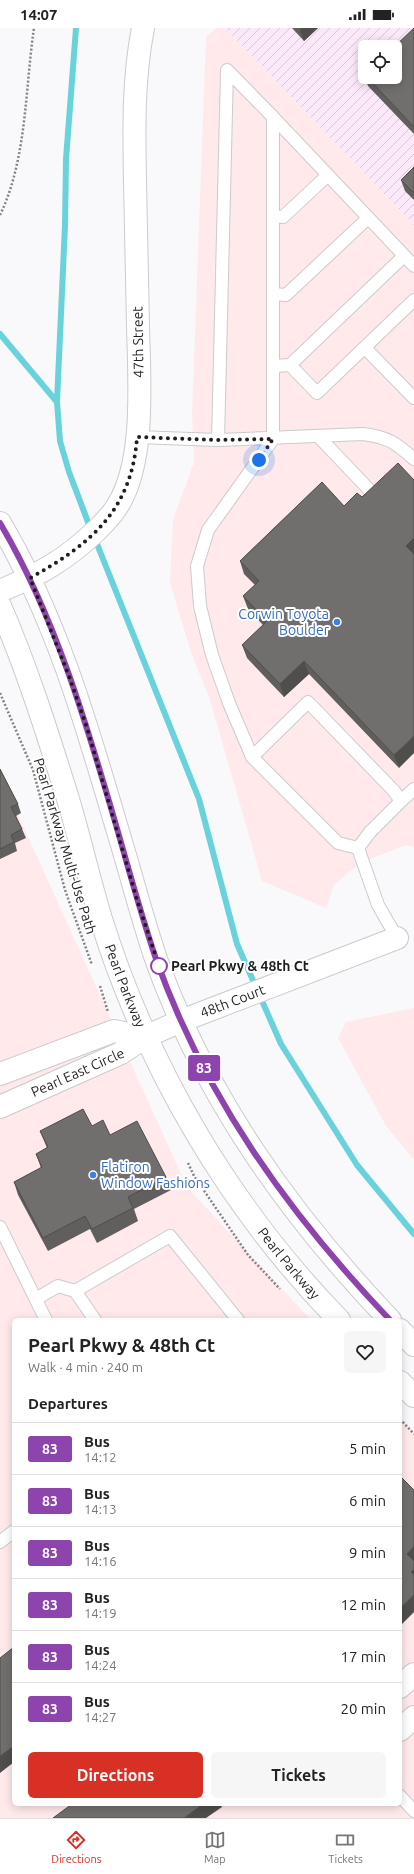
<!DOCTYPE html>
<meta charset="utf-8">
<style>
:root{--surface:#fff;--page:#f6f6f6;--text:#222;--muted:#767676;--line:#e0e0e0;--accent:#d93025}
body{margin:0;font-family:Ubuntu,sans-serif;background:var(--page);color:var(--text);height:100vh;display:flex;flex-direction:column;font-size:15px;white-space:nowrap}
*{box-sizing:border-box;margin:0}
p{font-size:13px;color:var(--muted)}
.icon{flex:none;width:22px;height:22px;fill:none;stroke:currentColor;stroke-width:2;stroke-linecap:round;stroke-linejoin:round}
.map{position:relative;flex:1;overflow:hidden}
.drawer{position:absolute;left:12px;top:1290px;width:390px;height:488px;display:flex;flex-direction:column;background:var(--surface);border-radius:6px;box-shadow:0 2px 10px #0003}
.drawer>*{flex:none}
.badge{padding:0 8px;border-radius:3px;font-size:14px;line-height:26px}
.controls{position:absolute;left:358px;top:12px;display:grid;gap:8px}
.controls a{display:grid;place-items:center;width:44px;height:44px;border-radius:6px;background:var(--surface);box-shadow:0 2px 10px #0003;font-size:20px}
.you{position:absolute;width:20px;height:20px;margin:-10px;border:3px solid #fff;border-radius:50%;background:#1a73e8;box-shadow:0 0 0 6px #1a73e833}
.map>.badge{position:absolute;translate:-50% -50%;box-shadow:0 0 0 2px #fff}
h2{padding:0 16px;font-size:15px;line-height:36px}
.round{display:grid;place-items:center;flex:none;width:42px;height:42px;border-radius:6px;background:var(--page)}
.summary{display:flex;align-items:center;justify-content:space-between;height:68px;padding:0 16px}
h1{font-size:19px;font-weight:600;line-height:30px}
.cta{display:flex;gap:8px;margin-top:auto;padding:8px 16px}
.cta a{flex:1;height:46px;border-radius:6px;background:var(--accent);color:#fff;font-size:16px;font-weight:600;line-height:46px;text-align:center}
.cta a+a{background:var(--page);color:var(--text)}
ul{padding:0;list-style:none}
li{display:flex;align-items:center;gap:12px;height:52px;padding:0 16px;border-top:1px solid var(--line)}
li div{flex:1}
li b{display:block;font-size:15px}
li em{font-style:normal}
li .badge{min-width:44px;font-weight:700;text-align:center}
.status{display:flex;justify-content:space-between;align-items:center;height:28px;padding:0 20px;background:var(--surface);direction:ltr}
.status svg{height:11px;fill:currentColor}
.tab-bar{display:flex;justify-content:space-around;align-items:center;height:56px;border-top:1px solid var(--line);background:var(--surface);font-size:11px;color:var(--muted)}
.tab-bar a{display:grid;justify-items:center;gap:2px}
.tab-bar .active{color:var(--accent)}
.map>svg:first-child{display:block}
.commercial{fill:#ffe9eb}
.industrial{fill:url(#industrial-furrows);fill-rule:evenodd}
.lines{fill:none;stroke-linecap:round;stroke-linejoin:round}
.stream{stroke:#6ad2da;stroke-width:6}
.service-casing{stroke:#cbcbcd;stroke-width:14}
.minor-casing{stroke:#cbcbcd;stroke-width:24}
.tertiary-casing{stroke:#cbcbcd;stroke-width:24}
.secondary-casing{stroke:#cbcbcd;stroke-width:24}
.path{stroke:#838385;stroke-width:2.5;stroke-dasharray:2 2;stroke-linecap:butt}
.service{stroke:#fff;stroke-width:12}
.minor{stroke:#fff;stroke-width:22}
.tertiary{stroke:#fff;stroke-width:22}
.secondary{stroke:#fff;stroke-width:22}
.wall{fill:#615f5e}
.shaded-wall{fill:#4f4e4c}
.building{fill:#716f6d;stroke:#4f4e4c}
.line-casing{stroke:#fff;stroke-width:9}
.line{stroke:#8e44ad;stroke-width:6}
.walk{stroke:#1e1e1f;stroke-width:4;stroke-dasharray:0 7.2}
.shop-dot{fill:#3f7fe0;stroke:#fff;stroke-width:1.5}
.stop-dot{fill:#fff;stroke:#8e44ad;stroke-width:2}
.labels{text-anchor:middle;stroke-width:4;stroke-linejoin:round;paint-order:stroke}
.street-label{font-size:14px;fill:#1e1e1f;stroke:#fff}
.shop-label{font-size:14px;fill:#366cbe;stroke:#fff;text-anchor:end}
.stop-label{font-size:14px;font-weight:bold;fill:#1e1e1f;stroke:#fff;text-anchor:start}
</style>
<div class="status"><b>14:07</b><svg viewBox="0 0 49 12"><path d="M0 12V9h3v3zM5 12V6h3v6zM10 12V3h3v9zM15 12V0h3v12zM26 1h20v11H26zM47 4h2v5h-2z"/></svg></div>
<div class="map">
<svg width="414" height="1790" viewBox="0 0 414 1790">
<defs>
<pattern id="industrial-furrows" width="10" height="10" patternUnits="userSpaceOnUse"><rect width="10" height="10" fill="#fbe8f9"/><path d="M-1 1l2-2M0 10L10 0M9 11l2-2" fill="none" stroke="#d7c7d5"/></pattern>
</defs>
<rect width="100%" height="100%" fill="#f9f9fb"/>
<path class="commercial" d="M216,0H225L414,197V820L406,817L360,835L334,857L326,880L262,853L210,672L192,627L170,555L173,492L194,434L192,387L206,9Z
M0,747L187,1159L311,1292H14V1776H400V1389L414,1404V1790H0Z
M414,980V1132L386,1098L338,1010L346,994Z"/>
<path class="industrial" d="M225,0H414V197ZM365,19H395V49H365Z"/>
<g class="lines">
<path class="stream" d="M76,0L66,131L65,197L57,374L60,413L69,444L91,502
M0,306L57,374
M95,511L199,771L237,916L281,1016L357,1137L414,1206"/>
<defs>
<path id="service" d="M273,89L414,238
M273,188L283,189L328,147
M273,266L286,267L368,190
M365,320L414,370
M290,337L317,365L414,272
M273,338L290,337L404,228
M137,409L218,412L227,42L273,89V411L208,502L197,538L200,578L212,627L229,675L252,729L338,815L358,820
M319,409L378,471
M218,412L363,406C388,409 396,415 414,431
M252,729L308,674L394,763L401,773L370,804L358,820
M401,773L414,761
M358,820L378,877L397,910
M0,1199L46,1292
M36,1271L58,1258L75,1263
M95,1292L75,1263L170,1208L238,1292
M0,1514L14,1503
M400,1768L414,1783"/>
<g id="minor">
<path d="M0,1046L114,1003L145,1009"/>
<path id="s1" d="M0,1079L121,1025L145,1009L181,993L397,910"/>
<path d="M400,1659L414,1646"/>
<path d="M400,1702L414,1689"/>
</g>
<path id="tertiary" d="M0,563C40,546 66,532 98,501C105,494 113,486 118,477C146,432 139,349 138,297C137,249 136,202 135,154C134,102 133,51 143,0"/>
<g id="secondary">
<path d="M0,495C55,588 86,694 116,797C130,842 141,887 156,931C205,1069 290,1187 390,1292"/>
<path id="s2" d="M0,578C27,640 48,707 68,771C80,811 89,852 101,891C148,1041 230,1180 339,1292"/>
<path d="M400,1302L414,1317"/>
<path d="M400,1354L414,1368"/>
</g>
</defs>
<use href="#service" class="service-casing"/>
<use href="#minor" class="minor-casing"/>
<use href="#tertiary" class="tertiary-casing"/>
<use href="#secondary" class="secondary-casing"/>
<path class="path" d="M0,187C27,131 25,61 34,0
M0,665L33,742L65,862L92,937
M100,958L108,984
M188,1135L194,1148L248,1227L280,1261
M400,1391L414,1406"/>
<use href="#service" class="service"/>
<use href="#minor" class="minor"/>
<use href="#tertiary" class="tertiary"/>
<use href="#secondary" class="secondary"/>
</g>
<path class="wall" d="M292,0H318L304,13Z
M414,0V106L368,58L365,49H395Z
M414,139V172L405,163L401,152Z
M322,454L399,740L309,646L284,669L247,630L242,617L263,597L248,581L243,568L255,557L244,546L240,533Z
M0,741L18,776L21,785L16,788L22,801L26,810L15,815L17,823L0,831Z
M92,1098L110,1107L166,1149L171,1162L134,1181L138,1193L97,1215L90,1201L48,1223L18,1167L14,1154L41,1140L36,1126L47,1120L40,1103Z"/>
<path class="shaded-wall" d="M302,0H318L304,13L300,2Z
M414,510V528L406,518Z
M304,633L309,646L284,669L280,656Z
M414,708V725L399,740L394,727Z
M414,1518V1536L407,1526Z
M414,1541V1551L411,1544Z
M414,1567V1584L400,1598V1580Z
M14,1718V1734L0,1745V1728Z
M203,1776H221L222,1779L206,1790H184Z"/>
<path class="building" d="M414,0V99L367,49H395V19H394Z
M414,139V165L401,152Z
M398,435L414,452V510L406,518L414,526V708L394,727L304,633L280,656L242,617L267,593L243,568L259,553L240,533L322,454L344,478L357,465L362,469Z
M0,741L18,776L11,779L22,801L11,807L14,814L0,821Z
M83,1081L92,1098L103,1092L110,1107L137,1093L166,1149L128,1169L133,1180L92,1201L85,1188L43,1210L14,1154L42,1139L36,1126L48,1119L40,1103Z
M400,1448L414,1462V1518L407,1526L414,1533V1541L411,1544L414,1547V1567L400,1580Z
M14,1619V1718L0,1728V1630Z
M72,1776H203L184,1790H53Z"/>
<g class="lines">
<defs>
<path id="line" d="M0,495C55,588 86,694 116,797C129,842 141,887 156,931C206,1071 289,1186 390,1292"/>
</defs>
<use href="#line" class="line-casing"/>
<use href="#line" class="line"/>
<path class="walk" d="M159,938L137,872L87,700L69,648L30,550C91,516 132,482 137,409L218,412L273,411L259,432"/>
</g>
<g class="shop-dot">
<circle cx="337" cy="594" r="4"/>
<circle cx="93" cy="1147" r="4"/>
</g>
<circle class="stop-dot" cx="159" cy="938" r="8"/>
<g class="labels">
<g class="street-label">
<text transform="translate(138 314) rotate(-91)" y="5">47th Street</text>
<text transform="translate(65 818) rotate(73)" y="5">Pearl Parkway Multi-Use Path</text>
<text dy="5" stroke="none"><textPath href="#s2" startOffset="400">Pearl Parkway</textPath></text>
<text dy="5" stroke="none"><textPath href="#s1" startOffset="256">48th Court</textPath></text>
<text dy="5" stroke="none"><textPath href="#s1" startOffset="85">Pearl East Circle</textPath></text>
<text dy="5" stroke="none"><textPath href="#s2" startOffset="724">Pearl Parkway</textPath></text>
</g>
<g class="shop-label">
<text x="329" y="591">Corwin Toyota<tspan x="329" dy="16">Boulder</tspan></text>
<text x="101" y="1144" text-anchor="start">Flatiron<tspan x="101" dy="16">Window Fashions</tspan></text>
</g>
<g class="stop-label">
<text x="171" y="943">Pearl Pkwy &amp; 48th Ct</text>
</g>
</g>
</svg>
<div class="controls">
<a><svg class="icon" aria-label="locate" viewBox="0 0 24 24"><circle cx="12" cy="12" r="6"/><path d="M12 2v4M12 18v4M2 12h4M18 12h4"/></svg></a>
</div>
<div class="you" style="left:259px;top:432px"></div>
<b class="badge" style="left:204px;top:1040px;background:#8e44ad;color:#fff">83</b>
<section class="drawer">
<div class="summary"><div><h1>Pearl Pkwy &amp; 48th Ct</h1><p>Walk · 4 min · 240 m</p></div><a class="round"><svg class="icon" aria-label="heart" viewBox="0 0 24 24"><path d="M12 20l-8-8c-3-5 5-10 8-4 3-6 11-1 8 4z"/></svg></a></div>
<h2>Departures</h2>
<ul>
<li><span class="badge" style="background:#8e44ad;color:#fff">83</span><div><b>Bus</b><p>14:12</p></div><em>5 min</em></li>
<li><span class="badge" style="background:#8e44ad;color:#fff">83</span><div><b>Bus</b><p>14:13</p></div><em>6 min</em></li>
<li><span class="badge" style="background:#8e44ad;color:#fff">83</span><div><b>Bus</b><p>14:16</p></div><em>9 min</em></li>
<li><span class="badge" style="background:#8e44ad;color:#fff">83</span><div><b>Bus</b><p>14:19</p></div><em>12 min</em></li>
<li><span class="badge" style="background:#8e44ad;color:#fff">83</span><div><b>Bus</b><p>14:24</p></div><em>17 min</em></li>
<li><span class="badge" style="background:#8e44ad;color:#fff">83</span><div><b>Bus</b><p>14:27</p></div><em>20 min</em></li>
</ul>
<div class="cta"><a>Directions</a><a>Tickets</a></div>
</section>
</div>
<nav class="tab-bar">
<a class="active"><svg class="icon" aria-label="directions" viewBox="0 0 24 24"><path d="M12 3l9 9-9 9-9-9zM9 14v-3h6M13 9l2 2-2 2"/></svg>Directions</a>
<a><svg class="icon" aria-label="map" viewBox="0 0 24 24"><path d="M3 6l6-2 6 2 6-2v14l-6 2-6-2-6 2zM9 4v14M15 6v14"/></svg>Map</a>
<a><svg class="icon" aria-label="tickets" viewBox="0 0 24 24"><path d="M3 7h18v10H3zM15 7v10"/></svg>Tickets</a>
</nav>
